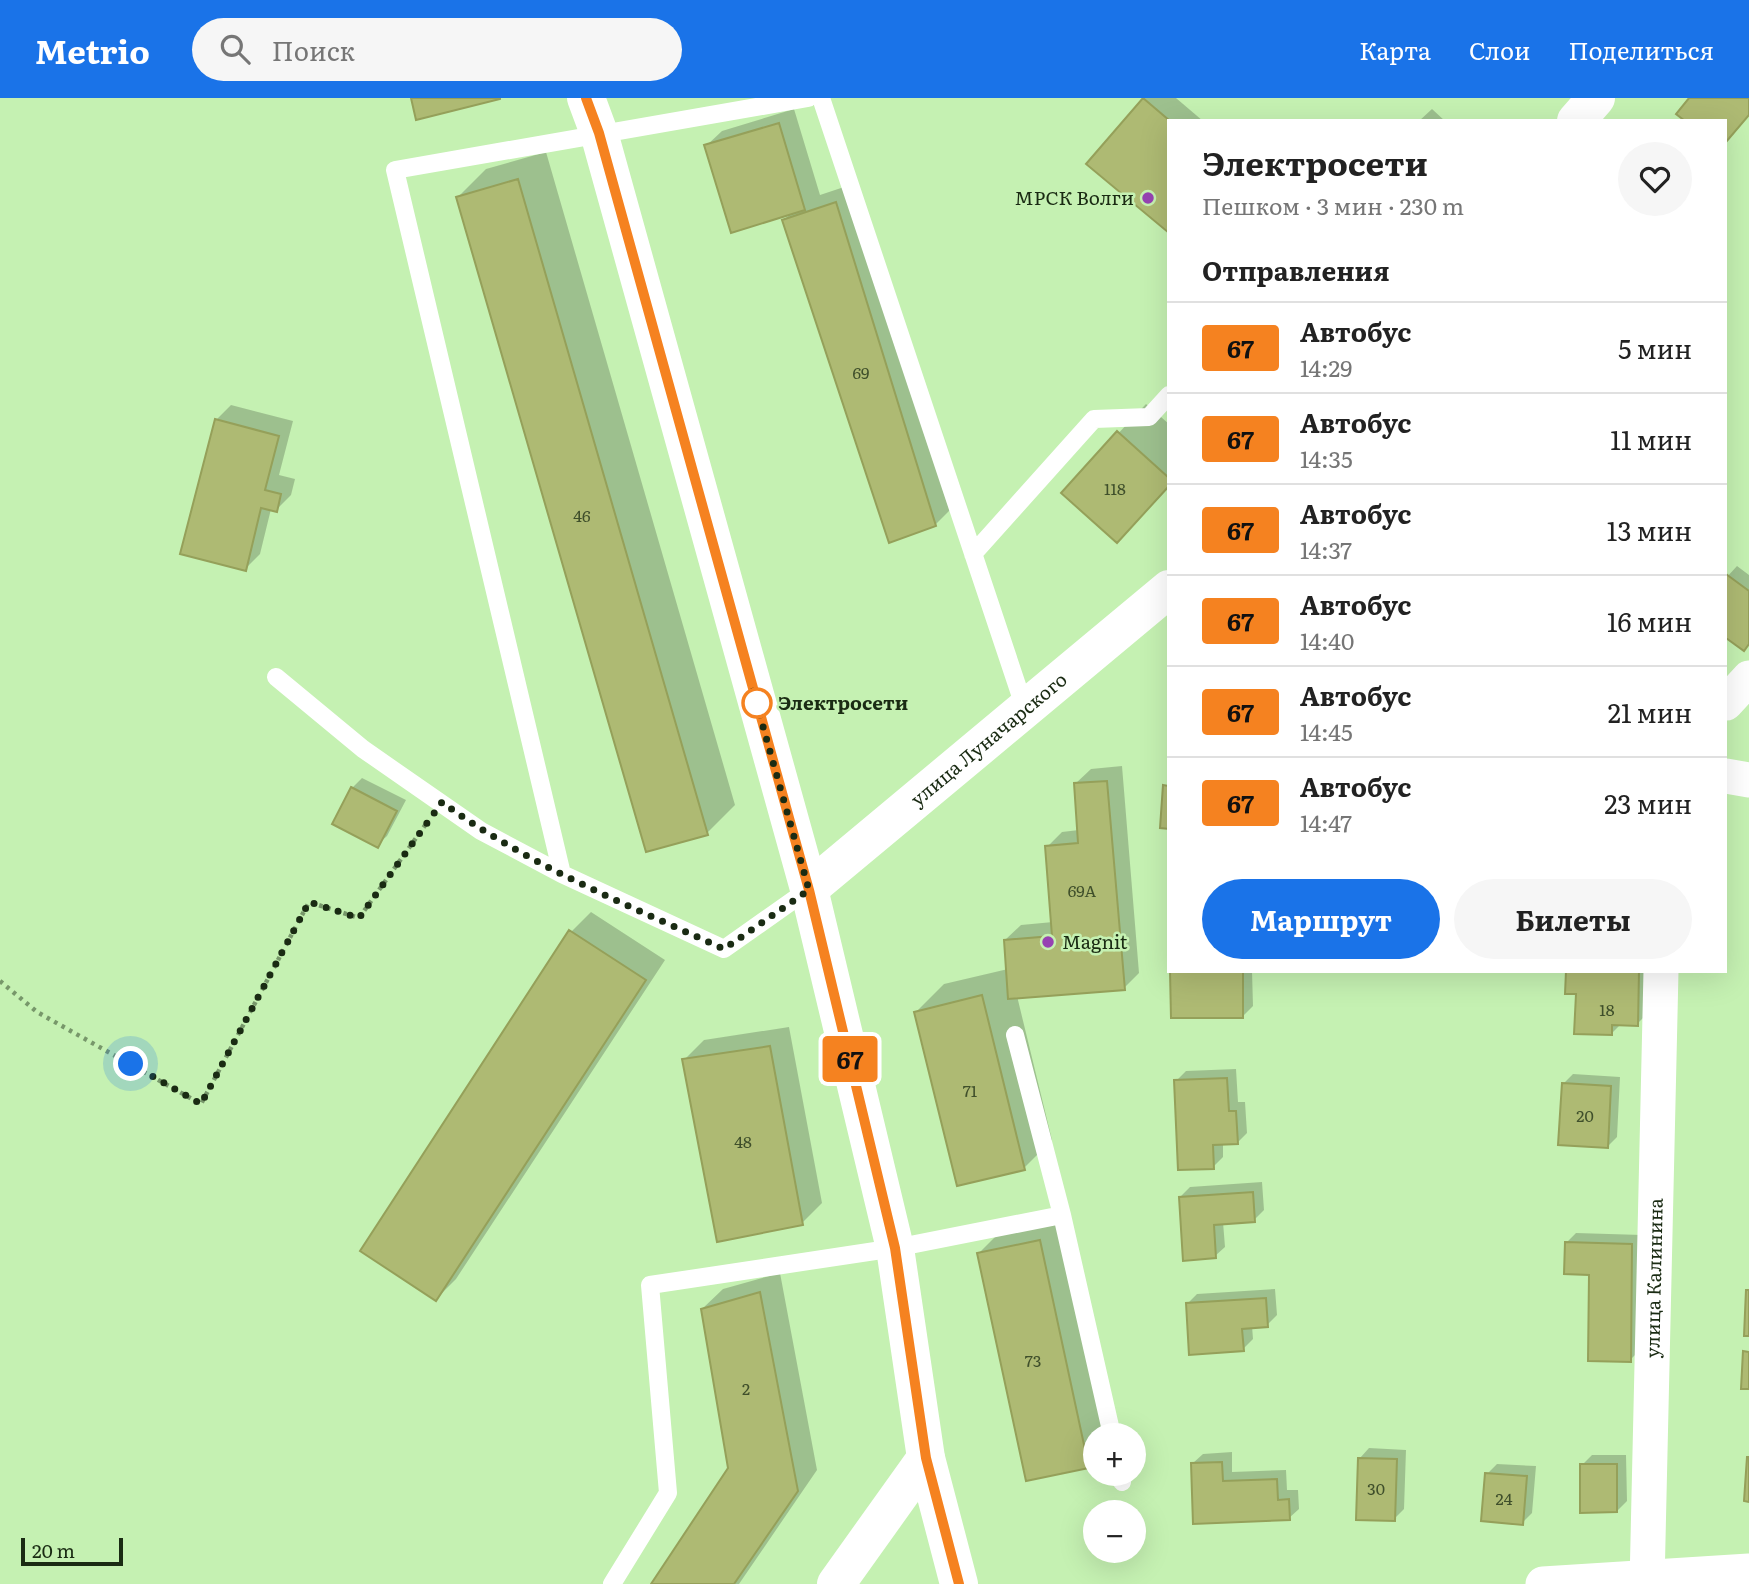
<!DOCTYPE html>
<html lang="ru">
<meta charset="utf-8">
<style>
:root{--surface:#fff;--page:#f6f6f6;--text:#222;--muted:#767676;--line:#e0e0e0;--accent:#1a73e8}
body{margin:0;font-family:Literata,serif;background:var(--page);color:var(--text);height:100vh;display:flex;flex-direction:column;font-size:26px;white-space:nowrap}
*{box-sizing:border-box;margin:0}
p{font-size:23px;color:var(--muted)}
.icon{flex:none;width:38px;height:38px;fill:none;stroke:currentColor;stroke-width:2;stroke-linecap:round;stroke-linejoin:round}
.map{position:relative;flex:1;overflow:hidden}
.drawer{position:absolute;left:1167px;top:21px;width:560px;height:854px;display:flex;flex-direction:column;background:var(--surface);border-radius:0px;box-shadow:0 7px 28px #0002}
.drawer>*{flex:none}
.badge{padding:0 14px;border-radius:5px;font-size:24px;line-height:46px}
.fabs{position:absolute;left:1083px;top:1325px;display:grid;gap:14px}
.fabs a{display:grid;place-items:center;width:63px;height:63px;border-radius:50%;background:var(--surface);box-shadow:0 7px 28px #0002;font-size:35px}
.scale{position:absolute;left:21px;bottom:18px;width:102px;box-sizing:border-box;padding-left:7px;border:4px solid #1a2b13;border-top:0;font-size:19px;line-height:24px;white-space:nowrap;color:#1a2b13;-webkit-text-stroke:5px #c5f1b2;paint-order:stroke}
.you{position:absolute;width:35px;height:35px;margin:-18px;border:5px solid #fff;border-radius:50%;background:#1a73e8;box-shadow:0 0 0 10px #1a73e833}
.map>.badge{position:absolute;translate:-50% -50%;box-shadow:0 0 0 4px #fff}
h2{padding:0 35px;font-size:26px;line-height:63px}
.round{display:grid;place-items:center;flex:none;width:74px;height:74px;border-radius:37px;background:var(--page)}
.head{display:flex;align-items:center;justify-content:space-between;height:119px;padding:0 35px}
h1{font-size:33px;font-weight:700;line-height:52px}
.cta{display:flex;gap:14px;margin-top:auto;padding:14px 35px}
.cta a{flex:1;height:80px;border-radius:42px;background:var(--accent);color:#fff;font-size:28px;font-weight:700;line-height:80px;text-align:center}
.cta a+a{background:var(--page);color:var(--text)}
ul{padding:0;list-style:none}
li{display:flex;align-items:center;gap:21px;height:91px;padding:0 35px;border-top:2px solid var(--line)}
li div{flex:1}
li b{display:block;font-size:26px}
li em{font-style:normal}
li .badge{min-width:77px;font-weight:700;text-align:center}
header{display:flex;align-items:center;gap:42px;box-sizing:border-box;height:98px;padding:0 35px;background:var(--accent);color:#fff}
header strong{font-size:33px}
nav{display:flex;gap:38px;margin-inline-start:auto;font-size:24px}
.search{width:490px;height:63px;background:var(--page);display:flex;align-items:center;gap:18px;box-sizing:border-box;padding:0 24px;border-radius:38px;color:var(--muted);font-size:26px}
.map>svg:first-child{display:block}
.shadow{fill:#0003}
.building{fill:#aeba73;stroke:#95a05a;stroke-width:2}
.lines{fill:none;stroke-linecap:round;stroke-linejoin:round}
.path{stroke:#77976a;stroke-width:4.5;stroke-dasharray:3.5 5;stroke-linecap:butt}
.lane{stroke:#fff;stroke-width:18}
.street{stroke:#fff;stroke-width:35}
.secondary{stroke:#fff;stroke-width:38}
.line-casing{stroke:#fff;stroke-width:16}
.line{stroke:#f58220;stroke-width:10}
.walk{stroke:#1a2b13;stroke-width:7;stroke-dasharray:0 12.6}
.poi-dot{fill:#9643b2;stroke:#c5f1b2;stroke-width:2.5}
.stop-dot{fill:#fff;stroke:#f58220;stroke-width:3.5}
.labels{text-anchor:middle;stroke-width:5;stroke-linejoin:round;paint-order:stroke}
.number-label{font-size:16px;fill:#3f4f2b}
.poi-label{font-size:19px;fill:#1a2b13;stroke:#c5f1b2;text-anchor:end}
.stop-label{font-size:19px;font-weight:bold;fill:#1a2b13;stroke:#c5f1b2;text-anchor:start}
.street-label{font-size:19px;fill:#1a2b13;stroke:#c5f1b2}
</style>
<header>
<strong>Metrio</strong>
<div class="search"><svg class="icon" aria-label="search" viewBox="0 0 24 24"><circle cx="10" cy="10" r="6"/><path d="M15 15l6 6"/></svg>Поиск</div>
<nav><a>Карта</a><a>Слои</a><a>Поделиться</a></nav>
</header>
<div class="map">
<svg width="1749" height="1486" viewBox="0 0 1749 1486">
<rect width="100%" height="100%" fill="#c5f1b2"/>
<path class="shadow" d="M1144,0H1176L1203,23H1169L1089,65Z
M794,11L820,97L856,85L955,407L935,427L784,122L792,114L706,48L722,33Z
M1432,11L1445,23H1419Z
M546,54L735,707L707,735L458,99L486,71Z
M1146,306L1169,326V389L1117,443L1063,394Z
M231,307L293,323L279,377L295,381L291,397L276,412L271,411L260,456L245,471L216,322Z
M1737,468L1749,477V546L1744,551L1726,538V480Z
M1122,668L1139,875L1124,890L1017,898L1052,1042L1024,1070L916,914L944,886L1008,871L1005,842L1021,827L1053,824L1047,749L1062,734L1079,732L1075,686L1091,671Z
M362,680L406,702L387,738L377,747L352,690Z
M591,814L665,862L456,1181L436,1201L571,834Z
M1171,873H1252L1253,908L1243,918Z
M1567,873H1648L1647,916L1637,926H1621L1611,936L1578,894Z
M789,929L822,1105L802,1125L684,962L704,942Z
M1236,971L1238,1004H1245L1247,1035L1237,1045H1223V1059L1213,1069L1176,983L1186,973Z
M1573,976L1620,979L1617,1039L1607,1049L1563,986Z
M1262,1084L1264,1112L1254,1122L1223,1124L1225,1149L1215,1158L1180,1099L1190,1089Z
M1068,1114L1116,1337H1096V1362L1089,1369L979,1155L1007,1127Z
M1576,1135L1642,1137L1640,1252L1630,1262L1591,1175L1566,1145Z
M780,1175L817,1372L739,1486H653L730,1371L702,1211L723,1191Z
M1275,1191L1277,1217L1267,1227L1252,1228L1253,1241L1243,1251L1187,1206L1197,1196Z
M1369,1350L1406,1352L1404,1411L1394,1421L1360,1360Z
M1232,1354V1374L1286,1372L1287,1392H1298L1299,1411L1289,1420L1195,1424L1193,1365L1203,1356Z
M1592,1357H1626L1627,1403L1617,1413L1582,1367Z
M1497,1366L1536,1368L1532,1415L1522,1425L1487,1376Z"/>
<path class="building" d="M411,0H500V1L416,22Z
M1143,0L1170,23L1169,135L1086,66Z
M1689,0H1749V17L1726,44V23H1685L1676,16Z
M779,25L805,112L731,135L704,47Z
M518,81L708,737L646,754L456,99Z
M836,104L936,428L889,445L782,122Z
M215,321L279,338L265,392L281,396L277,414L261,410L246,473L180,456Z
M1117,333L1169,380V388L1117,445L1061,395Z
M1726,476L1749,493V546L1744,553L1726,540Z
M1107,683L1125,892L1008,901L1004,842L1052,838L1045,748L1078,745L1074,685Z
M1163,687L1169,688V731L1160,730Z
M351,689L397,713L378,750L332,726Z
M569,832L646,882L436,1203L360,1153Z
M1170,873H1243V920H1171Z
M1566,873H1639L1638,928L1612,927V937L1574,936L1576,896H1565Z
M982,897L1025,1072L957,1088L914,914Z
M770,948L803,1127L717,1144L682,961Z
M1227,980L1229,1013H1236L1238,1046L1213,1047L1214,1071L1178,1072L1174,982Z
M1562,985L1611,988L1608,1050L1558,1047Z
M1253,1094L1255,1124L1214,1127L1216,1160L1183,1163L1179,1099Z
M1040,1142L1089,1370L1026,1383L977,1155Z
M1565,1144L1632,1146L1631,1264L1588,1263L1589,1177L1564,1176Z
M1746,1192H1749V1238H1744Z
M760,1194L798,1393L734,1486H651L728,1370L701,1211Z
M1266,1200L1268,1229L1242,1231L1244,1253L1189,1257L1186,1205Z
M1743,1253L1749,1254V1291H1741Z
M1747,1359H1749V1404L1744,1403Z
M1358,1360L1397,1361L1395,1423L1356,1422Z
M1222,1364L1223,1383L1277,1381L1278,1402L1289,1401L1290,1422L1193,1426L1191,1365Z
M1580,1366H1617V1414L1580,1415Z
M1485,1375L1527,1378L1523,1427L1481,1423Z"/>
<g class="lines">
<path class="path" d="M0,883L37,914L201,1006L309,804L359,820L426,726"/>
<path class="lane" d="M808,0L395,72L562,776L724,851L809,791
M821,0L1025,611
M973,456L1094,321L1149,319L1169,297
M276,579L363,651L481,733L562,776
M1015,937L1062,1117
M1120,1376L1122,1384
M612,1486L668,1395L650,1187L895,1150L1062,1117L1112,1337"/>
<g class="street">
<path d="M1726,605L1749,580"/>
<path d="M1726,678L1749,682"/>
<path d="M1543,1486L1749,1473"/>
<path id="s1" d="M1647,1486L1661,873"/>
</g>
<g class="secondary">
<path d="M586,0L599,35L809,791L895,1150L926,1360L959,1486"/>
<path d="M1576,23L1596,0"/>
<path id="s2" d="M809,791L1169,491"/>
<path d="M836,1486L926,1360"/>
</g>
</g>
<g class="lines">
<defs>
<path id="line" d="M586,0L599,35L809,792L895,1150L926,1360L959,1486"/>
</defs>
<use href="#line" class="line-casing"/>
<use href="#line" class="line"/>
<path class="walk" d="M131,966L201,1006L309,804L359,820L442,704C527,767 628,807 724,851L809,792L753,593L757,605"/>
</g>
<g class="poi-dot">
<circle cx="1148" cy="100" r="7"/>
<circle cx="1048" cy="844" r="7"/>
</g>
<circle class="stop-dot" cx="757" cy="605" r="14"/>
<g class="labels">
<g class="number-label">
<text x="861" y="281">69</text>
<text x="1115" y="397">118</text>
<text x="582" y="424">46</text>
<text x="1082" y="799">69А</text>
<text x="1607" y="918">18</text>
<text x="970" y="999">71</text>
<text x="1585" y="1024">20</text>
<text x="743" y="1050">48</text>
<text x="1033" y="1269">73</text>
<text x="746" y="1297">2</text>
<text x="1376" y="1397">30</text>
<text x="1504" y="1407">24</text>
</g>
<g class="poi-label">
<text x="1134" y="107">МРСК Волги</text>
<text x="1062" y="851" text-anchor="start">Magnit</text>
</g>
<g class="stop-label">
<text x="778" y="612">Электросети</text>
</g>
<g class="street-label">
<text dy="7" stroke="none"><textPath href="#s2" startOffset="234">улица Луначарского</textPath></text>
<text dy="7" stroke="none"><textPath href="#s1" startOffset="306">улица Калинина</textPath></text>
</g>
</g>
</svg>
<div class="fabs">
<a>+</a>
<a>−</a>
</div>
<div class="scale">20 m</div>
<div class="you" style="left:131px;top:966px"></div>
<b class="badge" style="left:850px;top:961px;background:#f58220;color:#111">67</b>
<section class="drawer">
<div class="head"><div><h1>Электросети</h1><p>Пешком · 3 мин · 230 m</p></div><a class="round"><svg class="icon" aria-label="heart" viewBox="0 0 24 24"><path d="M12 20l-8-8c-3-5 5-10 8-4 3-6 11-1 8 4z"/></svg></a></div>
<h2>Отправления</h2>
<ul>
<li><span class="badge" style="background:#f58220;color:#111">67</span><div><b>Автобус</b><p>14:29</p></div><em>5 мин</em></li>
<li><span class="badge" style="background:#f58220;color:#111">67</span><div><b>Автобус</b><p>14:35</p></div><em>11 мин</em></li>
<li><span class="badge" style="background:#f58220;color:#111">67</span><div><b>Автобус</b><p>14:37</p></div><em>13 мин</em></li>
<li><span class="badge" style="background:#f58220;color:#111">67</span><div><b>Автобус</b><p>14:40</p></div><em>16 мин</em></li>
<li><span class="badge" style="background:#f58220;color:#111">67</span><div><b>Автобус</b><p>14:45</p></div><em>21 мин</em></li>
<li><span class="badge" style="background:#f58220;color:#111">67</span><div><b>Автобус</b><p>14:47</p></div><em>23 мин</em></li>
</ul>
<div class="cta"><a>Маршрут</a><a>Билеты</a></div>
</section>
</div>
